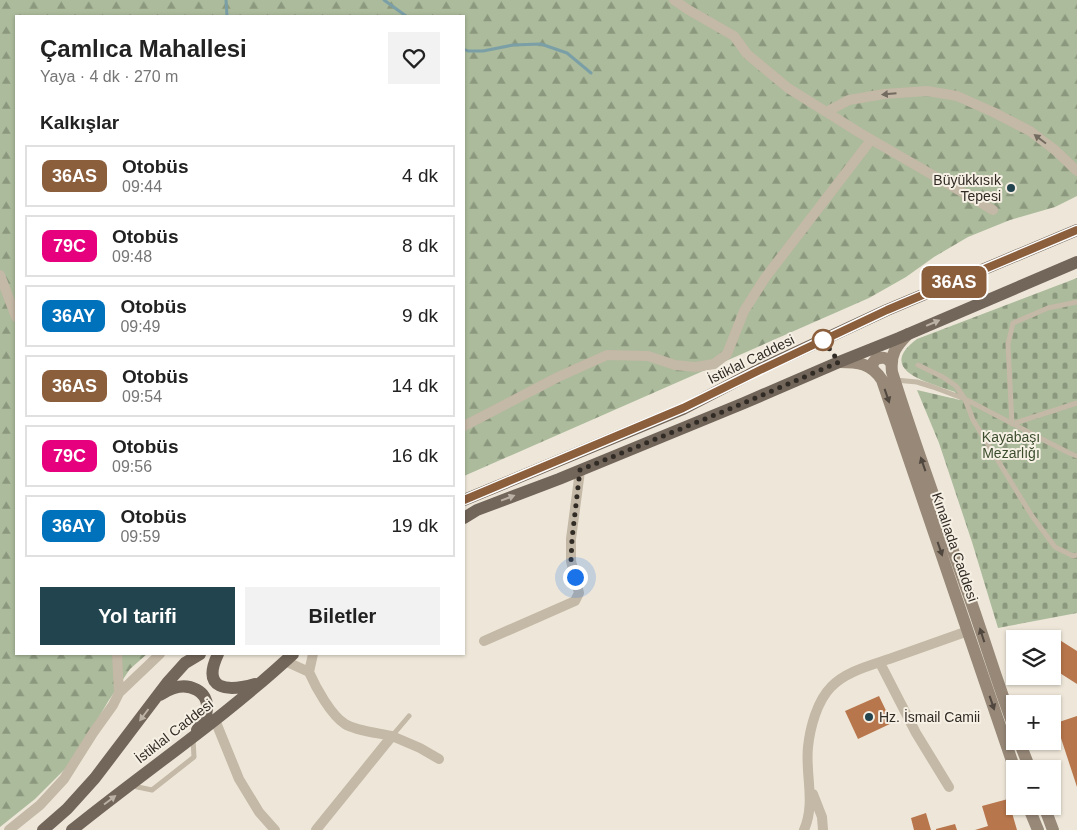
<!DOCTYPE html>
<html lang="tr">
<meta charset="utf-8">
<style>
:root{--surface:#fff;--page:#f2f2f2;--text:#222;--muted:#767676;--line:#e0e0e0;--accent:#21444e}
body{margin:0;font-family:Helvetica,sans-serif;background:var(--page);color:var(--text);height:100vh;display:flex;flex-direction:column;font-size:19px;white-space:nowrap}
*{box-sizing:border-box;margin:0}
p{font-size:16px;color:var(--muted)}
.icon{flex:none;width:28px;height:28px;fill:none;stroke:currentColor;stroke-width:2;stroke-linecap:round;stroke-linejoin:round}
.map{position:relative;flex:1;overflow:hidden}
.drawer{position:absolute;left:15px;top:15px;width:450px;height:640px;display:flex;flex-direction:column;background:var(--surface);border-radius:0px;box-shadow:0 1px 4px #0004}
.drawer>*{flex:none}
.badge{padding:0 10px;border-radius:8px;font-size:18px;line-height:32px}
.buttons{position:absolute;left:1006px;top:630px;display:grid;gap:10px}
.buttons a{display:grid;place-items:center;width:55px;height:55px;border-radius:0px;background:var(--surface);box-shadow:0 1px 4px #0004;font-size:25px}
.you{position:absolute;width:25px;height:25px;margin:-12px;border:4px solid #fff;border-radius:50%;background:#1a73e8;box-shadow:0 0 0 8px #1a73e833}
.map>.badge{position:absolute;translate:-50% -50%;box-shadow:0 0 0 2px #fff}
h2{padding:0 25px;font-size:19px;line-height:45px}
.round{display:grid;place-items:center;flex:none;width:52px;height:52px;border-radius:0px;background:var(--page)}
.overview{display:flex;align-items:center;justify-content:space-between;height:85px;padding:0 25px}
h1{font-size:24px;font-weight:800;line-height:38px}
.primary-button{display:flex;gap:10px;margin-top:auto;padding:10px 25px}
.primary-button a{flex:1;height:58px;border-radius:0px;background:var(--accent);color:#fff;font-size:20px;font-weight:800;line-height:58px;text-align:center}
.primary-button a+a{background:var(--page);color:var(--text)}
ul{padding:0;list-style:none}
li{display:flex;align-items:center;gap:15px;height:62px;margin:0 10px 8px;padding:0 15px;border:2px solid var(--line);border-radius:0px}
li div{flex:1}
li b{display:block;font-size:19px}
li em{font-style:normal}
li .badge{min-width:55px;font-weight:700;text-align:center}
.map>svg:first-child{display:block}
.forest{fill:url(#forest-firs)}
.cemetery{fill:url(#cemetery-stones)}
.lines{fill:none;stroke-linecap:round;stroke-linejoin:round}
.stream{stroke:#7b9fa7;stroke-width:3}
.building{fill:#b8764c}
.lane{stroke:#c4b8a6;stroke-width:5}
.street{stroke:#c4b8a6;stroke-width:10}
.secondary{stroke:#978878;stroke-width:12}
.primary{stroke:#726559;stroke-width:12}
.oneway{fill:#736a60}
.oneway2{fill:#bbb1a5}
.oneway3{fill:#50473f}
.line-casing{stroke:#fff;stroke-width:11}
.line{stroke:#8b5e3c;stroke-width:8}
.walk{stroke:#312b26;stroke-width:5;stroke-dasharray:0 9}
.poi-dot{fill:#21444e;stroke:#f6f0e4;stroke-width:2}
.stop-dot{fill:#fff;stroke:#8b5e3c;stroke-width:2.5}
.labels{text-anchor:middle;stroke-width:4;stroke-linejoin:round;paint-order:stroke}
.poi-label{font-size:14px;fill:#312b26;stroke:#f6f0e4;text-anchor:end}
.street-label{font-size:14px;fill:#312b26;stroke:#f6f0e4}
.park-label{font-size:14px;fill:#3c4d2d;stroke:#f6f0e4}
</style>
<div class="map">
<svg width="1077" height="830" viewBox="0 0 1077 830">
<defs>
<pattern id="forest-firs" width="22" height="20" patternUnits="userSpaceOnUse" patternTransform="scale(1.25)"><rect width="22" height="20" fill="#abbb9b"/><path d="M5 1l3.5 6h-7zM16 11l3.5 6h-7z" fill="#8c987e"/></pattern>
<pattern id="cemetery-stones" width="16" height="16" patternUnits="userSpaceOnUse" patternTransform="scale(1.25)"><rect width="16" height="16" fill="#abbb9b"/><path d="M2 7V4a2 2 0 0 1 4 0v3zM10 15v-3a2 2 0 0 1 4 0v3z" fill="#8c987e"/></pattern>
</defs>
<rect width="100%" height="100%" fill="#eee7d9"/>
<path class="forest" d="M0,0H1077V196L1055,207L1010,220L968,237L934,257L906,277L869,298L464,476V16H16V654H147L130,669L109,700L72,762L35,799L0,827Z"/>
<path class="cemetery" d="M1077,278V613L998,628L972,542L939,443L917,390L960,400L955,392C931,383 874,371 917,339Z"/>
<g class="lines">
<path class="stream" d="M226,0L227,16
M384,0L406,16
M466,50L468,51H483L513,45L541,44L567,53L591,73"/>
</g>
<path class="building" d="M1047,632L1077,651V684L1052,668V639H1043Z
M879,696L892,723L858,739L845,711Z
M1077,716V787L1056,723Z
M1008,799L1017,830H975L988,826L982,806Z
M926,813L931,830H914L911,818Z
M955,824L957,830H936V829Z"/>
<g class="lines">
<path class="lane" d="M1077,302L1048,308L1013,323L1008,344L1012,424L1077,403
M918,365L943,377L956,386L965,399L973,420L1032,516L1055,547L1073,556L1077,555
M895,380L917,382L933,387L965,399L1069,453L1077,456
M392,736L409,716
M133,786L152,790L194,757L193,739"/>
<path class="street" d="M674,0L687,9L734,36L747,54L788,88L860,133L993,210
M826,112L849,100L884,94L927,91L957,96L993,112L1030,131L1055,150L1077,171
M0,275L16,317
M464,426L558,377L607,355L648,356L675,365L695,367L714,364L727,354L744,311L765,278L871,140
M484,641L575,601L579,593L571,561V539L580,471
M285,661L309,672L313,654
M880,663L916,733L949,787
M309,672C316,688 331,715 345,724C356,731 379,733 392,736L316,830
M119,693L160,654
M215,720L239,779L259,812L275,830
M392,736L420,748L439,759
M813,794L822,817L823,830
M9,830L40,805L64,779L93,733L113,705L119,693L117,654
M804,830C816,802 805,775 808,747C810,728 817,701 831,687C846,671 872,665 892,658C917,649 943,640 968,631"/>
<path class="secondary" d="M908,334C896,346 890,354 892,372C915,446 942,519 968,593C984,638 998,685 1015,730
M839,362C858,362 871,363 882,380L1015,770
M873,369L872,364L876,359C883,357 887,357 891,363
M1019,741L1030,769
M1028,806L1038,830
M1044,806L1053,830"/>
<path class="primary" d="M464,500L683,409L760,369L887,310L1077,230
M464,518L477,510L559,479L744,403L839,362L899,338L1077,262
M218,654C201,690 227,692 255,684
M160,695C164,693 169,689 174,688C189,683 209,691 207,709C207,717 201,724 197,730
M43,830L67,809L95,778L167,683L185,663L200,654
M72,830C145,771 224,718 293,654"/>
</g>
<defs><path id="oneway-solid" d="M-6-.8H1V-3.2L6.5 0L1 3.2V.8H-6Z" transform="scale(1.25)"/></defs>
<g class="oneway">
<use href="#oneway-solid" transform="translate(889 94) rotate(175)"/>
<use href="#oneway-solid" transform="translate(1040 139) rotate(-143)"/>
</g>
<g class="oneway2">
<use href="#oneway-solid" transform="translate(933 323) rotate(-23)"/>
<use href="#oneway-solid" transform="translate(508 498) rotate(-21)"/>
<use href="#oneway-solid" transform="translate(144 715) rotate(127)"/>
<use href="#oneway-solid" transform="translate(110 800) rotate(-37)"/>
</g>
<g class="oneway3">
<use href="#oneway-solid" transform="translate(887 396) rotate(71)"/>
<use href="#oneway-solid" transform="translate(923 464) rotate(-109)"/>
<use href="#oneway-solid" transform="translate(940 549) rotate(71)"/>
<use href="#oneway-solid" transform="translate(982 635) rotate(-108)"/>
<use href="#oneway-solid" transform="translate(992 703) rotate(71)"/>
</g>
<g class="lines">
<defs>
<path id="line" d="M464,500L683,408L760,370L887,310L1077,230"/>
</defs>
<use href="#line" class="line-casing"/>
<use href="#line" class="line"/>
<path class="walk" d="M575,577L571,561L572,539L580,470L744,403L839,362L823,340"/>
</g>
<g class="poi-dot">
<circle cx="1011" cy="188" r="5"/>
<circle cx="869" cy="717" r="5"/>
</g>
<circle class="stop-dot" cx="823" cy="340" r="10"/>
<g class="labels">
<g class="poi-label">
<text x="1001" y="185">Büyükkısık<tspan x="1001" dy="16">Tepesi</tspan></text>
<text x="879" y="722" text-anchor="start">Hz. İsmail Camii</text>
</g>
<g class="street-label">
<text transform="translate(751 359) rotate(-26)" y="5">İstiklal Caddesi</text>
<text transform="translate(955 547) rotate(71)" y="5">Kınalıada Caddesi</text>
<text transform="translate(174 731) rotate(-38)" y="5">İstiklal Caddesi</text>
</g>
<g class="park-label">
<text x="1011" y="442">Kayabaşı<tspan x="1011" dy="16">Mezarlığı</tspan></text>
</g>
</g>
</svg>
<div class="buttons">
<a><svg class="icon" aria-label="layers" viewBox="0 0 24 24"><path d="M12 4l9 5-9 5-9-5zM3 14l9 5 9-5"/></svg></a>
<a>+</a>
<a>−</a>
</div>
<div class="you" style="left:575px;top:577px"></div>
<b class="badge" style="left:954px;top:282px;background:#8b5e3c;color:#fff">36AS</b>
<section class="drawer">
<div class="overview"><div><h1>Çamlıca Mahallesi</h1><p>Yaya · 4 dk · 270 m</p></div><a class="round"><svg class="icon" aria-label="heart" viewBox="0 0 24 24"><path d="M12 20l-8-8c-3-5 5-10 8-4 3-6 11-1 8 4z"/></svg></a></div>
<h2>Kalkışlar</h2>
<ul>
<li><span class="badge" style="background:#8b5e3c;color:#fff">36AS</span><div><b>Otobüs</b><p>09:44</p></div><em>4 dk</em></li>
<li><span class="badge" style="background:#e6007e;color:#fff">79C</span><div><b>Otobüs</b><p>09:48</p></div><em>8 dk</em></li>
<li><span class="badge" style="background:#0072bc;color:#fff">36AY</span><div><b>Otobüs</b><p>09:49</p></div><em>9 dk</em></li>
<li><span class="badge" style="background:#8b5e3c;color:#fff">36AS</span><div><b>Otobüs</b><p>09:54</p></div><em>14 dk</em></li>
<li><span class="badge" style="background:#e6007e;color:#fff">79C</span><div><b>Otobüs</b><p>09:56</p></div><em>16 dk</em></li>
<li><span class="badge" style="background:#0072bc;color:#fff">36AY</span><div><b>Otobüs</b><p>09:59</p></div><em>19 dk</em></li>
</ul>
<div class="primary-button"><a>Yol tarifi</a><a>Biletler</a></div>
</section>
</div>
